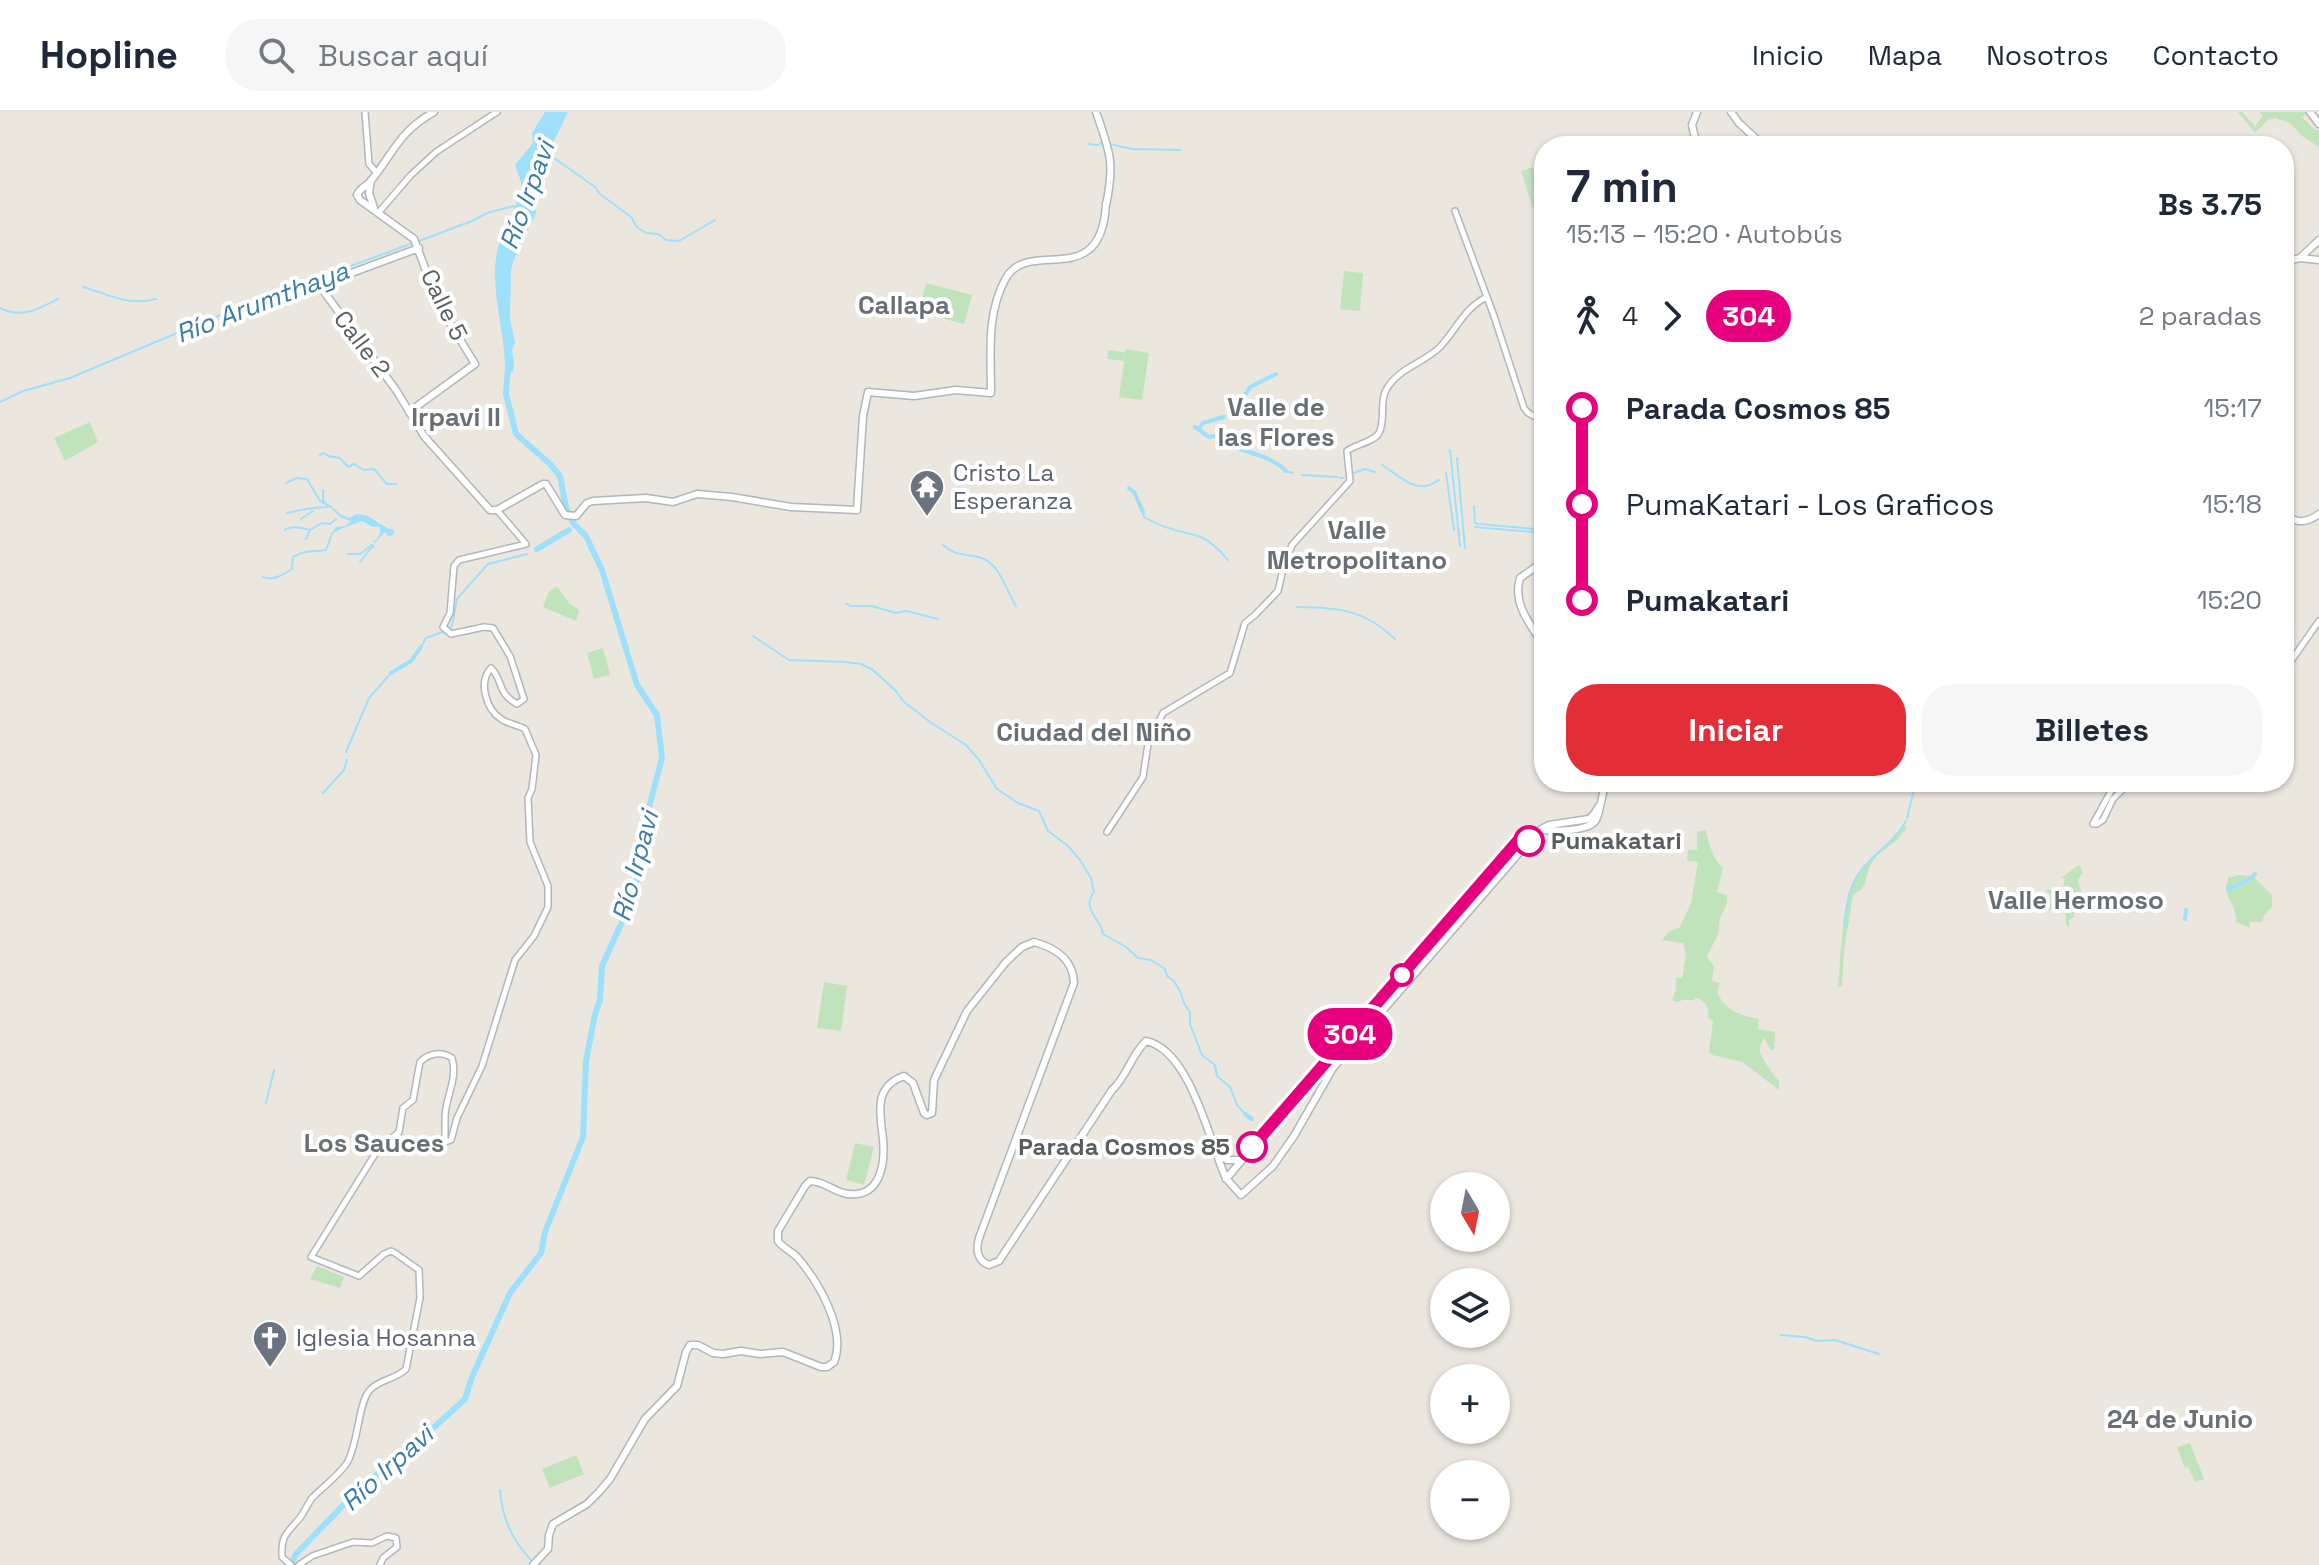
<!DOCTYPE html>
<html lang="es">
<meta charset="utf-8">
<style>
:root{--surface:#fff;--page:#f6f6f7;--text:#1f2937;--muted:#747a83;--line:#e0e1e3;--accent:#e32d37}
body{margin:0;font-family:"Space Grotesk",sans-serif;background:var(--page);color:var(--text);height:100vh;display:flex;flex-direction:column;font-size:30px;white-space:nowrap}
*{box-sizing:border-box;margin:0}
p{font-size:26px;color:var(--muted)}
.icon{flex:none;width:44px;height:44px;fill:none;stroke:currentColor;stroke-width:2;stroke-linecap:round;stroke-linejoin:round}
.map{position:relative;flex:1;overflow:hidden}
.panel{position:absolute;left:1534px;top:24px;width:760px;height:656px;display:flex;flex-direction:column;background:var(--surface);border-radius:32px;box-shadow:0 2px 6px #0004}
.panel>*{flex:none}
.badge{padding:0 16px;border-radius:26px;font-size:28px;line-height:52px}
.needle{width:52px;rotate:170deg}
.controls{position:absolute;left:1430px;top:1060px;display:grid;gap:16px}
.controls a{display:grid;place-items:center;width:80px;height:80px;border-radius:50%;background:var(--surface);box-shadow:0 2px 6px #0004;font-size:40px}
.map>.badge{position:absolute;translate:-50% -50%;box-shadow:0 0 0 4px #fff}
.legs{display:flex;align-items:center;gap:12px;height:88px;padding:0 32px;font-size:26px}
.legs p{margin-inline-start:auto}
.summary{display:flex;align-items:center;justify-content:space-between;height:136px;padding:0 32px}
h1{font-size:44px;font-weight:600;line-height:60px}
.cta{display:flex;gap:16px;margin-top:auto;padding:16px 32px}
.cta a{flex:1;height:92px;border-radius:32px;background:var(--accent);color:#fff;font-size:32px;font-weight:600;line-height:92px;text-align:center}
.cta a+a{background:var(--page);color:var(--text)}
ul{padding:0 32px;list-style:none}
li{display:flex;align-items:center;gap:28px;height:96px;font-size:30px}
li i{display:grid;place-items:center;width:12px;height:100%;margin:0 10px;background:currentColor}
li i::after{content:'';width:20px;height:20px;margin:-10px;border:6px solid;border-radius:50%;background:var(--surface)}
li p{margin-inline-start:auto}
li:first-child i{background:linear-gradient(#0000 50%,currentColor 0)}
li:last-child i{background:linear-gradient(currentColor 50%,#0000 0)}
header{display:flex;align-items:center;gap:48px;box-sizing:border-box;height:112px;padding:0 40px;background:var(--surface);border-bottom:2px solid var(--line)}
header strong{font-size:38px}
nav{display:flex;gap:44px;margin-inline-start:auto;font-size:28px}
.search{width:560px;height:72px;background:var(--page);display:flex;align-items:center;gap:20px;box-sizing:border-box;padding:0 28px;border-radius:32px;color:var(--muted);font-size:30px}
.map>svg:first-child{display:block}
.green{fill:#c1e3bc}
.water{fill:#9edffc}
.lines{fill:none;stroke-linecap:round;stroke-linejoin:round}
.stream{stroke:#9edffc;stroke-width:2}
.canal{stroke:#9edffc;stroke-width:4}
.river{stroke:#9edffc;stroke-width:6}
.tertiary-casing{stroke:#b2b6ba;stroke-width:8}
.secondary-casing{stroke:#b1b6ba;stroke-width:9}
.tertiary{stroke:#fff;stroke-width:5}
.secondary{stroke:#fff;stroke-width:6}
.line-1-casing{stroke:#fff;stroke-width:18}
.line-1{stroke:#e6007e;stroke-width:12}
.stop-1-dot{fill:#fff;stroke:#e6007e;stroke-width:4}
.labels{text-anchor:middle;stroke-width:8;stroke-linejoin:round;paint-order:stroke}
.street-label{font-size:24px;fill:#585d60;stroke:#fff}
.worship-label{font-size:24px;fill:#5b616d;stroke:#fff;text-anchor:start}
.stop-label{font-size:24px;font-weight:bold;fill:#585d60;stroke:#fff;text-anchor:start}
.water-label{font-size:26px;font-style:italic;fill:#3b7ca4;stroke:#fff}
.neighbourhood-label{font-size:26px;font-weight:bold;fill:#696f72;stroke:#fff}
</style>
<header>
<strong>Hopline</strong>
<div class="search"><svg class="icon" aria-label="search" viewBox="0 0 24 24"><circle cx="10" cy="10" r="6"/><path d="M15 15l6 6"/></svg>Buscar aquí</div>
<nav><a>Inicio</a><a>Mapa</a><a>Nosotros</a><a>Contacto</a></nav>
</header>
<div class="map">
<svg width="2319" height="1453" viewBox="0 0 2319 1453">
<rect width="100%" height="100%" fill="#ebe7df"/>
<path class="green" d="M2238,0H2242L2257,16L2256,13L2263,4L2259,0H2308L2302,5L2315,18H2319V35L2302,24L2290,11L2275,6L2268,8L2255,21Z
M1544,52V106L1537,109L1521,59Z
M1344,159L1363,161L1360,199L1340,197Z
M926,171L972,183L964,212L918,200Z
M1126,237L1149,241L1142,288L1119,285L1124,249L1107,247L1108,238L1124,240V243Z
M90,310L98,330L65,349L54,326Z
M557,474L569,491L579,498L576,509L543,495L548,481Z
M603,536L610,563L594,567L587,541Z
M1905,713L1906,717C1903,720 1901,724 1898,727C1889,736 1874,742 1869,757C1863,771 1869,774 1853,783L1844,840L1842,874L1838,875C1841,845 1841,796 1855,769C1866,747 1891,732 1905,713Z
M1706,718C1708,730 1713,747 1723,756L1717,780L1727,783V792L1720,806L1718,823L1707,844L1714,855L1712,869L1720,871L1717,880C1725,898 1739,903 1759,907L1758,917L1775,920L1774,938H1771L1764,926C1762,931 1759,934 1760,940C1761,945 1775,965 1779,969V978L1742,950L1712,943L1709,940L1713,909L1708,906C1709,896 1707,889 1696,886L1694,888H1683L1677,890L1672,888L1676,877V866H1682L1686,842L1683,831L1662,828L1668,820L1680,815L1691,791L1698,750L1687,749L1688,738H1697V720Z
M1524,728L1336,947L1319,974L1315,970L1334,946Z
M2079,753L2083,761L2078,767L2079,774L2086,789L2083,797L2074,800V805L2069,808V815L2066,813V803C2062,797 2056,798 2049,798L2038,786L2052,785L2045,778H2065L2069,776L2068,773L2063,774L2065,766H2061Z
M2237,763L2253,764L2272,783V795L2265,802L2262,810H2250V816L2236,810C2236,792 2227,788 2226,777C2226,773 2228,768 2229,764L2232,765Z
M824,870L847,874L841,919L817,916Z
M855,1031L874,1035L864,1073L846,1068Z
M317,1154L344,1165L340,1176L310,1167Z
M2190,1331L2204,1367L2195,1370L2188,1355L2185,1356L2177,1335Z
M576,1343L584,1362L550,1376L542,1357Z"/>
<path class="water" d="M545,0H568L552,33L538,79L536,101L513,149L511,159L510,207L515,230L512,238L514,250L513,260H505C506,219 488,177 498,135C501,120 523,85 521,71C520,65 517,59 515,53L533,31L532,21Z
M356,402L368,404L387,416L394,418V422L389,425L385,420L374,432L375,435L370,438L375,430L374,428H376L380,422V415H373L362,409C350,414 340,416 331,423L336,415L345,414L351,409L342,406L334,407L341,406V403L350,406Z"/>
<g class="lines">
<path class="stream" d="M1089,32L1097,33L1102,31
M1110,32L1132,37L1180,38
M550,43L595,75L600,82L631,105L637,115L646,121L658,122L666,128L679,129L715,108
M419,129L472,109L487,101L514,94
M83,175C111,183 126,194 156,187
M0,196C21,207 39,197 58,187
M0,290L23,279L70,266L239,195L413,131
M1450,338L1460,434
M320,343L324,341L328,344L340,346L348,355L354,352L364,358L374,357L387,372H397
M1457,346L1465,436
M1382,353C1394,360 1411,377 1426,374C1431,373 1435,370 1439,368
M1286,359L1293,361
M1354,361L1365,357L1375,360
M1446,361L1454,418
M1302,363L1337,365
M1340,366H1343
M286,371L297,366L307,367L320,389L331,395L342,405
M323,378V388L326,392
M1474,394L1475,411L1478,412
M1143,400L1144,405C1165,417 1177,418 1198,424C1208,427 1221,439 1228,448
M287,401C300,398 314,395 327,395
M301,407L313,399
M1480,412L1544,418
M1475,415L1544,421
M285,418C291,413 303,416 310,418L322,411L330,412L336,407
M306,427L310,418
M943,433C955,445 969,441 984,447C1001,455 1007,480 1016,494
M348,442H360L372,433
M360,450L371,436
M263,465C273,469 283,463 292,457L293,445C307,437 313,440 326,438L332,422
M846,492L851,494H872L896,501L906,499L938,507
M1297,495C1339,496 1364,497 1395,527
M753,524L789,548L845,550L861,552L873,558L896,579L903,589L930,610L966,633L979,648L997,677L1018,691L1039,699L1048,719L1068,734L1080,748L1091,766L1094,780C1085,793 1091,798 1098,810C1101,813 1102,818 1103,822L1126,835L1138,846L1151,848L1165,857L1167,864L1173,868L1180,879L1184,891L1190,900V912L1202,943L1215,953L1217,964L1230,975L1237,993L1245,1002
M421,535L426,526L443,520L452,514L457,487L488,452L527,442
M346,640L369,586L391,561
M323,681L344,658L347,648
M1907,706L1916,670
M1844,814C1846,799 1848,779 1856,766C1869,743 1894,732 1906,709
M266,991L274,958
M1781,1223L1805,1225L1817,1229L1835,1228L1879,1242
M500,1378C502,1406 512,1429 532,1449"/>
<path class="canal" d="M1239,293L1250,275L1276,262
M1195,315L1209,325L1214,324
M1199,317L1203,311L1224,305
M1219,327C1240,342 1268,340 1286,359
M1129,376L1134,380L1143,400
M391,561L411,549L421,535
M2228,777L2249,768L2255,762
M2185,807L2186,798
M1245,1002L1252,1007"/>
<path class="river" d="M537,437L569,418
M291,1453L296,1442L360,1376L419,1329L465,1287L472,1265L510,1181L541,1141L545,1120L583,1025L586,949L595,902L600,888L602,854L631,790L643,746L647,703L662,646L657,603L637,573L602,458L586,424L573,411L566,396L560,364L550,352L516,322L506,282L508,255"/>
<defs>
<path id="tertiary" d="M365,0L369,52L376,60
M1455,99L1494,204L1524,296L1528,301L1544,309
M379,100L411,63L436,40L497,0
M2284,559L2319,509
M2116,670L2093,712H2097L2103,708L2113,687L2130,670
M1107,720L1143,665L1148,632L1163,601L1230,561L1245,511L1255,503L1278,479L1283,457L1292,433L1350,369L1347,339C1356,332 1374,330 1379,321C1386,308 1379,291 1386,278C1398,256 1424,251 1440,235C1456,218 1465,195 1487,185
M291,1453L282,1445C281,1424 286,1422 299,1407C304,1401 307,1393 312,1386C324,1374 337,1365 347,1351C358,1333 358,1293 369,1279C379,1267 395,1268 406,1257L420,1186L419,1158L395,1141L391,1139L384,1142L359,1164L311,1145L377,1039L399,1020L403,996L413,988L420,950C429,941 442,939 452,946C458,967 446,984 445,1004C445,1013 445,1021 445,1030L451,1028L457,1006L482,954L515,848L534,824L548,795V774L530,730L528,686L532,677L536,643L525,617C518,613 508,612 501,607C486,597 478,570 491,556C504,569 496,580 517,592L524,587L510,544L493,516L484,515L451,522L443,515L450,501L454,454L459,448L526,432L497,398
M299,1453L312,1444L353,1430L372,1431L387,1424L396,1426L397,1435L383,1446L380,1453"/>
<path id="secondary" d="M1096,0C1110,40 1115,51 1106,93
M1697,0L1692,13L1697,34
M1731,0L1739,11L1764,34
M2310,0L2319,12
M2116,34H2142
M371,68L369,81L374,96
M419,136L319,173L396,278L424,324L490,398H497L543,372H546L565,403L576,404L587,391L593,389L646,386L673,390L697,382L732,385L791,395L857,398L863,304L868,280L914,284L956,278L991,281C991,243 986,201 1006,166C1029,125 1102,181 1106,91
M2300,146L2319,128
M2284,150L2300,146L2319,148
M409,300L475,252L439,193L414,127L360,88L357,83C360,76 365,75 370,70C393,42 399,19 434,0
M2284,402C2296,412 2307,411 2319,402
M1544,449L1520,466C1512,492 1531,513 1544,534
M1540,718C1553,719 1589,720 1596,708C1600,700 1603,680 1605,670
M1218,1043L1227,1048H1241
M1226,1067L1276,1008L1517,730L1549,713L1589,707L1594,702L1599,694
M533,1453L548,1437L549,1423L553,1412L587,1392L599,1380L610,1367L645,1307L677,1274L686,1240L690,1233H698L713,1241L723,1242L741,1239L760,1242L783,1240L821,1255H827L834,1250C847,1218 818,1169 797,1145C791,1139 783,1136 778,1129V1119L805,1074L810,1069C827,1069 838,1085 857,1082C882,1079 885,1048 883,1027C880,1001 873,975 904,964L913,971L924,1001L927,1003L932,1001L934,968L967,899L1006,850L1022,835L1034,830C1056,836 1073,847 1074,871L979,1126C976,1137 977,1149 989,1153L999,1149L1112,978C1127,965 1131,943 1146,929C1190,938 1209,1028 1225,1064C1229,1071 1236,1077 1241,1083L1273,1054L1294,1024L1333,956L1513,748L1529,729L1531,722"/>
</defs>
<use href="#tertiary" class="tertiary-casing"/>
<use href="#secondary" class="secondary-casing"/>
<use href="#tertiary" class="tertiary"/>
<use href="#secondary" class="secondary"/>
</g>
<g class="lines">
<defs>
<path id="line-1" d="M1252,1035L1517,730L1531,722L1529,729"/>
</defs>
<use href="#line-1" class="line-1-casing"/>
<use href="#line-1" class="line-1"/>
</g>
<defs>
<symbol id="temple-pin" viewBox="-11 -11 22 30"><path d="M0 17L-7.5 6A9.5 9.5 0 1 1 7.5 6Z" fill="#6b7280" stroke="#fff"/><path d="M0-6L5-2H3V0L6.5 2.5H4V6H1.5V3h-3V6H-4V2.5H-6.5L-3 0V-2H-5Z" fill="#fff"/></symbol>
<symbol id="church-pin" viewBox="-11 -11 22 30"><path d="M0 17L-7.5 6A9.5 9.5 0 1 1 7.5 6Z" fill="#6b7280" stroke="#fff"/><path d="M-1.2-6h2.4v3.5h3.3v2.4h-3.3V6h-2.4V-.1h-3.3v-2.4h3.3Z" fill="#fff"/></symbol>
</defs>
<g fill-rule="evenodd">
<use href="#temple-pin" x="907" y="355" width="40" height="54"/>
<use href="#church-pin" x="250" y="1206" width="40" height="54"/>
</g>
<g class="stop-1-dot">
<circle cx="1529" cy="729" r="14"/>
<circle cx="1402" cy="863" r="10"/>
<circle cx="1252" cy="1035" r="14"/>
</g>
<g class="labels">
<g class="street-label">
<text transform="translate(444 193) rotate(64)" y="8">Calle 5</text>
<text transform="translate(362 232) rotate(53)" y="8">Calle 2</text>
</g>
<g class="worship-label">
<text x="953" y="369">Cristo La<tspan x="953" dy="28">Esperanza</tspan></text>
<text x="296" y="1234">Iglesia Hosanna</text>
</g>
<g class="stop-label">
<text x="1551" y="737">Pumakatari</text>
<text x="1230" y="1043" text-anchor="end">Parada Cosmos 85</text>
</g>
<g class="water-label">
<text transform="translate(527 83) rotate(-70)" y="9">Río Irpavi</text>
<text transform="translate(262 190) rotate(-21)" y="9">Río Arumthaya</text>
<text transform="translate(635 754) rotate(-75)" y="9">Río Irpavi</text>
<text transform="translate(387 1356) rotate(-42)" y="9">Río Irpavi</text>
</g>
<g class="neighbourhood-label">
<text x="904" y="202">Callapa</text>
<text x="1276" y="304">Valle de<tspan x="1276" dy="30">las Flores</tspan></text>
<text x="456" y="314">Irpavi II</text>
<text x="1357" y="427">Valle<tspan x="1357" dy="30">Metropolitano</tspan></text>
<text x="1094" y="629">Ciudad del Niño</text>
<text x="2076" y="797">Valle Hermoso</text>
<text x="374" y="1040">Los Sauces</text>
<text x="2180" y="1316">24 de Junio</text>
</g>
</g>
</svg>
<div class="controls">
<a><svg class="needle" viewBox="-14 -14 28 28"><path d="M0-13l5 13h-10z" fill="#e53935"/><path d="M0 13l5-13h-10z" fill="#747a83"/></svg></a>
<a><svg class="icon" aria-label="layers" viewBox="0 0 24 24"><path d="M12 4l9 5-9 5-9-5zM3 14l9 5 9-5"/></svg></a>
<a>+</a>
<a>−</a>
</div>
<b class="badge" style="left:1350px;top:922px;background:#e6007e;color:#fff">304</b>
<section class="panel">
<div class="summary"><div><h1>7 min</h1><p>15:13 – 15:20 · Autobús</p></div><b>Bs 3.75</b></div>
<div class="legs"><svg class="icon" aria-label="walk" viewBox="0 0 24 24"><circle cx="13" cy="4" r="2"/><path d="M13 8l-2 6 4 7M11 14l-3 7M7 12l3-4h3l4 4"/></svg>4<svg class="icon" aria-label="forward" viewBox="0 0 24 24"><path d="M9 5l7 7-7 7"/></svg><b class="badge" style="background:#e6007e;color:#fff">304</b><p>2 paradas</p></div>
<ul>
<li><i style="color:#e6007e"></i><b>Parada Cosmos 85</b><p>15:17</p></li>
<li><i style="color:#e6007e"></i><span>PumaKatari - Los Graficos</span><p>15:18</p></li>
<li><i style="color:#e6007e"></i><b>Pumakatari</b><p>15:20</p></li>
</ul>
<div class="cta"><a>Iniciar</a><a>Billetes</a></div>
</section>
</div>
